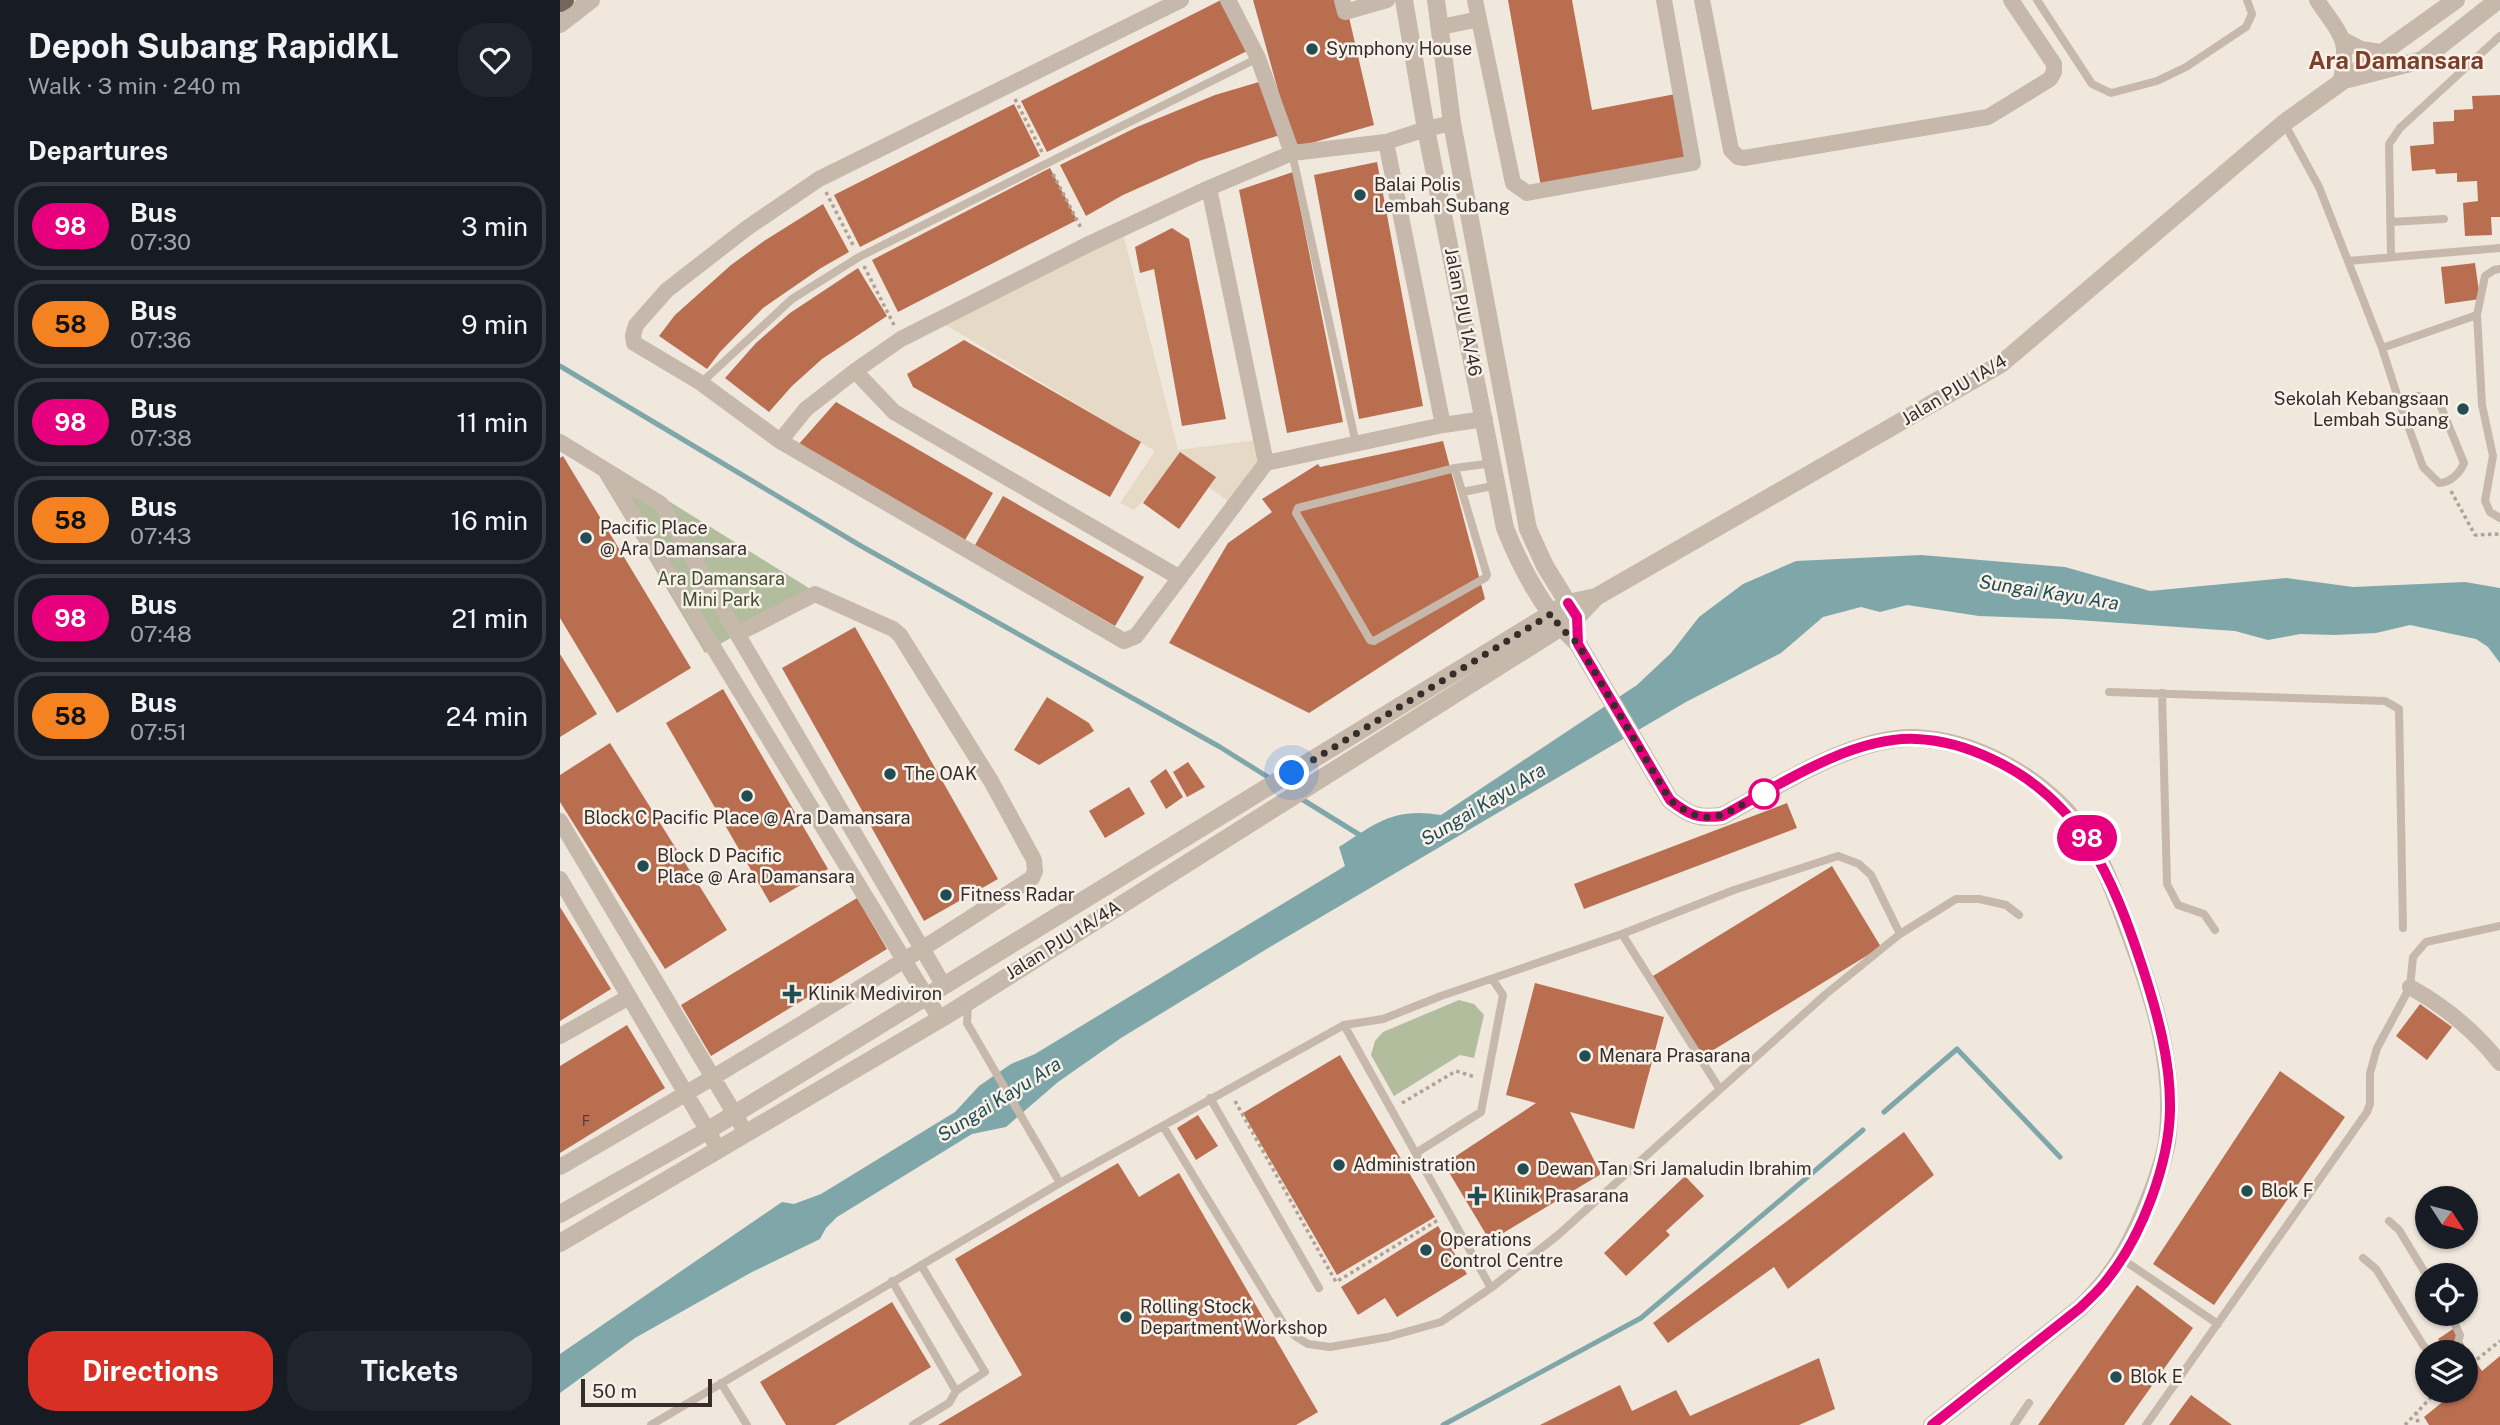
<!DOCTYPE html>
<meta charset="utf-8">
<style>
:root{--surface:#171b24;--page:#20242c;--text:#f1f3f6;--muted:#9ea1a6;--line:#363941;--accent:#d93025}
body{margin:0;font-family:"Public Sans",sans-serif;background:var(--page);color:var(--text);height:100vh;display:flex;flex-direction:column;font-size:26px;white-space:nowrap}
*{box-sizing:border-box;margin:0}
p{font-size:23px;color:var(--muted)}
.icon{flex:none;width:38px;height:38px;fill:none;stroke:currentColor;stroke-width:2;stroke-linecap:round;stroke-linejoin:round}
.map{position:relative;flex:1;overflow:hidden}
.side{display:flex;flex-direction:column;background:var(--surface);width:560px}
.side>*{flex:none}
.badge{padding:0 14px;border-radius:23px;font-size:24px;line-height:46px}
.needle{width:46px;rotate:126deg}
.controls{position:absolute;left:1855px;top:1186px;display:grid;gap:14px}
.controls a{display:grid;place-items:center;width:63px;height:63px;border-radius:50%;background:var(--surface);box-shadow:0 2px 5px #0004;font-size:35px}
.scale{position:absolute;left:21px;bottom:18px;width:131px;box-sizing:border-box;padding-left:7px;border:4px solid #352d29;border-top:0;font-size:19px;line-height:24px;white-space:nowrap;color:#352d29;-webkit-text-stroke:5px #f8f1e9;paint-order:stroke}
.you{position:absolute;width:35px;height:35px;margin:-18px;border:5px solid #fff;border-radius:50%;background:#1a73e8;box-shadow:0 0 0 10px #1a73e833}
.map>.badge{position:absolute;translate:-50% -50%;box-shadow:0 0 0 4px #fff}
h2{padding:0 28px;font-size:26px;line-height:63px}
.round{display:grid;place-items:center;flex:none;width:74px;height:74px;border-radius:28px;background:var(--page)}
.summary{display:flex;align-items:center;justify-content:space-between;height:119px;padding:0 28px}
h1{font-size:33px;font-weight:700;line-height:52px}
.action{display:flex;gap:14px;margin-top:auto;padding:14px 28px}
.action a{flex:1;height:80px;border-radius:28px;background:var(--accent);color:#fff;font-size:28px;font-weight:700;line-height:80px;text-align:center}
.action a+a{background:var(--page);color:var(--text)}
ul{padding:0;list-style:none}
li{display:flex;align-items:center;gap:21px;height:88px;margin:0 14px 10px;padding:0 14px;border:4px solid var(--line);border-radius:28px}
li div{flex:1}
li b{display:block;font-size:26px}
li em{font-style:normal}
li .badge{min-width:77px;font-weight:700;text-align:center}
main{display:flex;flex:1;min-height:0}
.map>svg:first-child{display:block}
.green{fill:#b2bd9e}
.plaza{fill:#e6d9c5}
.water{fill:#7fa7aa}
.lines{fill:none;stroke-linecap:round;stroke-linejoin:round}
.stream{stroke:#7fa7aa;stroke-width:5}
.building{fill:#ba6e50}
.path{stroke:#b2a294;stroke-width:3.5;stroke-dasharray:3.5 3.5;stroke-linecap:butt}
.service{stroke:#c6b8aa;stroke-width:8}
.minor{stroke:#c6b8aa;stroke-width:16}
.tertiary{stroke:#c6b8aa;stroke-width:18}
.primary{stroke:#75655b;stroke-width:18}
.line-casing{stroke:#fff;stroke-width:16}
.line{stroke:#e6007e;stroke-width:10}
.walk{stroke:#352d29;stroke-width:7;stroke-dasharray:0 12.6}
.poi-dot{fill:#224d52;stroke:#f8f1e9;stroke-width:2.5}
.stop-dot{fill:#fff;stroke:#e6007e;stroke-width:3.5}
.labels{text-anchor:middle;stroke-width:5;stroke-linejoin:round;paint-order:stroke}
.number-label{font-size:14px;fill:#563d33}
.poi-label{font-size:18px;fill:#352d29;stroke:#f8f1e9;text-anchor:start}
.street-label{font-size:18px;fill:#352d29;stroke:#f8f1e9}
.park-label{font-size:18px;fill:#43502f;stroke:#f8f1e9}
.water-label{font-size:19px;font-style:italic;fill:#224d52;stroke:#f8f1e9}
.district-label{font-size:24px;font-weight:bold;fill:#7c402a;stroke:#f8f1e9}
</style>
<main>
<section class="side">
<div class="summary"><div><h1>Depoh Subang RapidKL</h1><p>Walk · 3 min · 240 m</p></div><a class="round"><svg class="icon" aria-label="heart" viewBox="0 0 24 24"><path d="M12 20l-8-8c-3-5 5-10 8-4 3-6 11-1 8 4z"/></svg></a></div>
<h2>Departures</h2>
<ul>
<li><span class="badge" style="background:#e6007e;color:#fff">98</span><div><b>Bus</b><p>07:30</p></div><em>3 min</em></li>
<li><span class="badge" style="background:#f58220;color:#111">58</span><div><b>Bus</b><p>07:36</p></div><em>9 min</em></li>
<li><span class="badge" style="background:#e6007e;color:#fff">98</span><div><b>Bus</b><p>07:38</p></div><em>11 min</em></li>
<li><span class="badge" style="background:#f58220;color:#111">58</span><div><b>Bus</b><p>07:43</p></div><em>16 min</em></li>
<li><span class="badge" style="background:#e6007e;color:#fff">98</span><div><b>Bus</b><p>07:48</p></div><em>21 min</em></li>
<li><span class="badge" style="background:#f58220;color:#111">58</span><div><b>Bus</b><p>07:51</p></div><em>24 min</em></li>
</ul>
<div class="action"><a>Directions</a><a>Tickets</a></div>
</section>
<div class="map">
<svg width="1940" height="1425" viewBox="0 0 1940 1425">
<rect width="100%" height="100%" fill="#f0e7dd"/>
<path class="green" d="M23,448L252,590L145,653Z
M899,1000L914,1004L924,1015L914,1058L900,1055L834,1096L811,1055L815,1041L823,1032Z"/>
<path class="plaza" d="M563,233L618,450L697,440L701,460L671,503L619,466L574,510L560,503L595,451L386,325Z"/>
<path class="water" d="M1361,555L1505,567L1590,591L1726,578L1793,587L1905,582L1940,588V663L1928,647L1916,639L1850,625L1816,633L1775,635L1740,634L1708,640L1675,631L1503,619L1419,616L1347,605L1320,612L1301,607L1263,617L1221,653L1126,702L715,944L561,1038L498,1082L446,1127L412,1134L277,1217L266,1228L260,1239L192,1272L75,1338L0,1393V1354L222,1202L234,1204L261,1194L395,1112L419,1086L451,1064L475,1054L785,866L779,847C816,823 834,807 881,815L1077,685L1111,653L1139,617L1183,584L1236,561Z"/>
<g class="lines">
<path class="stream" d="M0,366L301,546L660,747L711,779
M740,798L803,837
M1324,1112L1397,1049L1500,1157
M883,1425L1081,1318L1303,1130"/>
</g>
<path class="building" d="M661,0L687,51L487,152L461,101Z
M693,0H785L814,125L734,148Z
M948,0H1012L1032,110L1126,92L1138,158L981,187Z
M699,82L720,135L639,161L563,195L526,216L500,165L577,127L655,95Z
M1940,95V217H1931L1932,235L1905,236L1903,203L1918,201L1917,181L1897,182V173L1876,174L1875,169L1852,171L1850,146L1874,144L1873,122L1894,121V110L1913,109L1912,96Z
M454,104L480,156L300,247L274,195Z
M817,162L863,406L799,419L754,175Z
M490,168L517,220L338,312L312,260Z
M733,172L783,422L727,433L679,190Z
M263,204L289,252L261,268L203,308L160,352L147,369L99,336L115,315L171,265L204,241Z
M612,228L629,239L666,419L622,426L594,269L580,273L575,247Z
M1915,263L1920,299L1885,304L1881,267Z
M298,268L327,316L262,359L232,386L209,412L165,378L196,343L230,313Z
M404,340L581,442L550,497L353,387L347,374Z
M276,402L433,493L405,540L238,445Z
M883,441L925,599L749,713L609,643L668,543L712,512L702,499L758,464L760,467Z
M620,452L656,477L619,529L583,503Z
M3,456L131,668L57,713L0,618V458Z
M443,496L584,577L555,626L415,545Z
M295,627L438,879L364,921L222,668Z
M0,654L37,714L0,737Z
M163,689L268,869L210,903L106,723Z
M487,697L529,723L534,731L479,765L454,750Z
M50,743L167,930L105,969L0,802V775Z
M628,762L645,787L627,797L613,772Z
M606,769L623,797L606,809L590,781Z
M569,787L585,814L545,838L529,811Z
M1227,803L1237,828L1024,909L1014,884Z
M1272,866L1321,947L1142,1057L1093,976Z
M297,898L327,949L151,1056L121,1005Z
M0,907L51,989L0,1021Z
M975,983L1104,1017L1074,1129L1010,1112L1041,1174L930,1241L884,1164L976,1103L946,1095Z
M1860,1004L1892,1027L1867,1060L1836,1036Z
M67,1025L105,1088L0,1153V1066Z
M780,1055L875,1217L777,1275L683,1113Z
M1720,1071L1785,1117L1654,1305L1593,1264Z
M638,1115L658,1146L636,1160L617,1128Z
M1344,1132L1374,1175L1228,1289L1214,1267L1108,1343L1093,1323Z
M558,1163L579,1197L619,1173L758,1412L736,1425H378L462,1375L395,1259Z
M1125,1176L1144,1196L1106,1231L1110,1235L1066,1276L1044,1253Z
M878,1226L907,1274L837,1317L825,1298L798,1315L781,1287Z
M1577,1285L1633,1328L1564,1425H1478Z
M332,1302L371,1367L275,1425H226L200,1382Z
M1893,1329L1922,1371L1940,1356V1425H1869L1864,1417L1896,1391H1906L1908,1382L1906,1379V1353H1888L1878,1339Z
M1259,1358L1275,1409L1239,1425H980L1060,1385L1072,1411L1116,1390L1130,1416Z
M1631,1395L1672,1425H1609Z"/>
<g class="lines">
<path class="path" d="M455,99L482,152
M493,174L522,230
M266,192L294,247
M304,266L334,325
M1891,491L1915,535L1940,534
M675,1101L776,1282L878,1220
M842,1103L896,1071L915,1077
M1906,1368L1940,1341
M1856,1412L1858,1423
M1845,1425L1877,1391"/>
<path class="service" d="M1477,0L1532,84L1551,93L1597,81L1626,67L1686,27L1692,14L1687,0
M1724,123L1759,187L1822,348L1839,401
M732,153L796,444
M1830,222L1884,219
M1831,256L1829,144L1840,128L1940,36
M1788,261L1940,248
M1917,315L1922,405L1933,456L1925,501L1930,512L1940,518
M1822,348L1917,315L1925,276L1934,270L1940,269
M141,383L232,299L299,257L698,58
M1859,396L1879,402L1904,463C1900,473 1890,483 1879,483L1863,467L1839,401Z
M895,468L927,575L925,578L814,641L810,640L736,513L738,508Z
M895,468L933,463
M903,492L937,485
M1549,692L1825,701L1839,709L1843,928
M1602,693L1607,884L1618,905L1644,914L1655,930
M1062,934L1159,1088
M408,1005L407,1023L500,1183
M784,1025L931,1288
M650,1098L759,1288
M603,1126L725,1326L735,1336L748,1344L770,1347L828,1337L881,1322L931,1288L998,1235L1266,994L1340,934L1396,899H1419L1446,905L1459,915
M856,1153L921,1112L943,995L933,980
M1829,1221L1839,1230L1867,1276
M1803,1258L1816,1269L1863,1345L1870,1353
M1562,1259L1658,1324
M332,1281L396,1391
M1890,1314L1900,1335L1897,1346L1891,1353
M161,1383L187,1425
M91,1425L500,1183L784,1025L823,1019L881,996L1062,934L1174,890L1278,856L1299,864L1311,875L1340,934
M353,1425L389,1403L396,1391L425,1372L361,1265
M1454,1425L1469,1403
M1586,1425L1807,1112L1810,1104V1073L1817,1048L1850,987L1853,957L1866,942L1940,926"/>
<path class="minor" d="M621,0L259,179L187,228L107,290L76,325L73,335L74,343L141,383L220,441L564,641L576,636L706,463L883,425L925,419
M668,0L698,58L732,153
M782,0L785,12L827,0
M915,0L953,183L967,193L1133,163L1104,0
M1142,0L1171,150L1178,157L1184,158L1428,117L1490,79L1494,72V64L1451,0
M1757,0C1780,35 1790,37 1781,80
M881,27L919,19
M1784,40L1801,49L1820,52
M826,142L883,425
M649,188L706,463
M295,371L334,412L620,578
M220,441L246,409L295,371L341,339L529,244L649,188L732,153L826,142L866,129L892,123
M0,442L101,504L384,986
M47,473L380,1019
M0,821L186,1133
M0,879L159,1150
M1850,987C1886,1007 1915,1031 1940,1063
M0,1036L69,997
M0,1167C160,1075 318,979 472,878L475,871L474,860L431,781L340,635L333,629L255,594L177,634"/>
<path class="tertiary" d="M844,0L866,129L945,528C962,571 984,612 1018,644L1110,800C1129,815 1137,819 1162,816C1217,787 1292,736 1356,738C1416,741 1478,776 1516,822C1539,851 1552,886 1565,921C1592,992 1617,1065 1607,1142C1604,1159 1598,1176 1592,1192C1574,1239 1557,1273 1520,1308L1372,1425
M876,0L892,123L968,529L985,566L1014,613
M0,24L31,0
M1788,79L1862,60L1938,0
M0,1214L147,1131L1008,603L1036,597
M0,1243L387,1015L1017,617L1036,597L1441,364L1724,123L1896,0"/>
<path class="primary" d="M0,3L5,0"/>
</g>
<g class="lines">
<defs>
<path id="line" d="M1008,603L1017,617L1018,644L1110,800C1129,815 1137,819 1162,816C1217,786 1292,736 1356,739C1382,740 1409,748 1432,759C1521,800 1553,878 1582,966C1597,1012 1611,1061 1610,1110C1609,1164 1582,1235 1549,1277C1541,1289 1530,1298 1520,1308L1372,1425"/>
</defs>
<use href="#line" class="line-casing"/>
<use href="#line" class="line"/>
<path class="walk" d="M732,773L991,614L1000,627L1018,644L1110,800C1152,833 1163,812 1204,794"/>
</g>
<g class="poi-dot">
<circle cx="752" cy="49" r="7"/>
<circle cx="800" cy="195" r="7"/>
<circle cx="1903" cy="409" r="7"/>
<circle cx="26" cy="538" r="7"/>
<circle cx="330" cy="774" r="7"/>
<circle cx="187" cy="796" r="7"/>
<circle cx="83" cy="866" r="7"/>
<circle cx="386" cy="895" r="7"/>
<path d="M228.5 983.5h7v7h7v7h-7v7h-7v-7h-7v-7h7z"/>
<circle cx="1025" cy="1056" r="7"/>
<circle cx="779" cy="1165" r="7"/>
<circle cx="963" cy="1169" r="7"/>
<circle cx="1687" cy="1191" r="7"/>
<path d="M913.5 1185.5h7v7h7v7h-7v7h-7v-7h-7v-7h7z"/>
<circle cx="866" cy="1250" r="7"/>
<circle cx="566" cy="1317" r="7"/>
<circle cx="1556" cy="1377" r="7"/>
</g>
<circle class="stop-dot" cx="1204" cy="794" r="14"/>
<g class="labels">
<g class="number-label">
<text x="26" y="1126">F</text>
</g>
<g class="poi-label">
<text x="766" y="55">Symphony House</text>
<text x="814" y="191">Balai Polis<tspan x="814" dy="21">Lembah Subang</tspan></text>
<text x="1889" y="405" text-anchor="end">Sekolah Kebangsaan<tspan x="1889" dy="21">Lembah Subang</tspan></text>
<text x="40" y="534">Pacific Place<tspan x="40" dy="21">@ Ara Damansara</tspan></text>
<text x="344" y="780">The OAK</text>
<text x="187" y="824" text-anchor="middle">Block C Pacific Place @ Ara Damansara</text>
<text x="97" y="862">Block D Pacific<tspan x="97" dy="21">Place @ Ara Damansara</tspan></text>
<text x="400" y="901">Fitness Radar</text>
<text x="248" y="1000">Klinik Mediviron</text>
<text x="1039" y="1062">Menara Prasarana</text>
<text x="793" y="1171">Administration</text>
<text x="977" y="1175">Dewan Tan Sri Jamaludin Ibrahim</text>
<text x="1701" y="1197">Blok F</text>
<text x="933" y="1202">Klinik Prasarana</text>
<text x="880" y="1246">Operations<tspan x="880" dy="21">Control Centre</tspan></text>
<text x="580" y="1313">Rolling Stock<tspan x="580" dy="21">Department Workshop</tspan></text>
<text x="1570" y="1383">Blok E</text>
</g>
<g class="street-label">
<text transform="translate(903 312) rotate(79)" y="6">Jalan PJU 1A/46</text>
<text transform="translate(1394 390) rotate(-31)" y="6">Jalan PJU 1A/4</text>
<text transform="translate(503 940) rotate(-32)" y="6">Jalan PJU 1A/4A</text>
</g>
<g class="park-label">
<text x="161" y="585">Ara Damansara<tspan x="161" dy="21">Mini Park</tspan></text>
</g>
<g class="water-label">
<text transform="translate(1489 592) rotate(9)" y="7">Sungai Kayu Ara</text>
<text transform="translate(923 804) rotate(-31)" y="7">Sungai Kayu Ara</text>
<text transform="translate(439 1099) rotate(-32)" y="7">Sungai Kayu Ara</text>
</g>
<g class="district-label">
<text x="1836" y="69">Ara Damansara</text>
</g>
</g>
</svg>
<div class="controls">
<a><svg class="needle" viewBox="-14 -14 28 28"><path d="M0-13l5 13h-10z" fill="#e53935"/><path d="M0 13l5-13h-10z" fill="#9ea1a6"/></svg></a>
<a><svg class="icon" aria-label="locate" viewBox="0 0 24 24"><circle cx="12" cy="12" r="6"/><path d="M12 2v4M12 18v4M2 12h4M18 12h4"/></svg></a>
<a><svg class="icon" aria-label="layers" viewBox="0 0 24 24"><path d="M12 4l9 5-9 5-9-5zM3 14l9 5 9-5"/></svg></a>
</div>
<div class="scale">50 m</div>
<div class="you" style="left:732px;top:773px"></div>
<b class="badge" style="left:1527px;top:838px;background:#e6007e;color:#fff">98</b>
</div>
</main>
